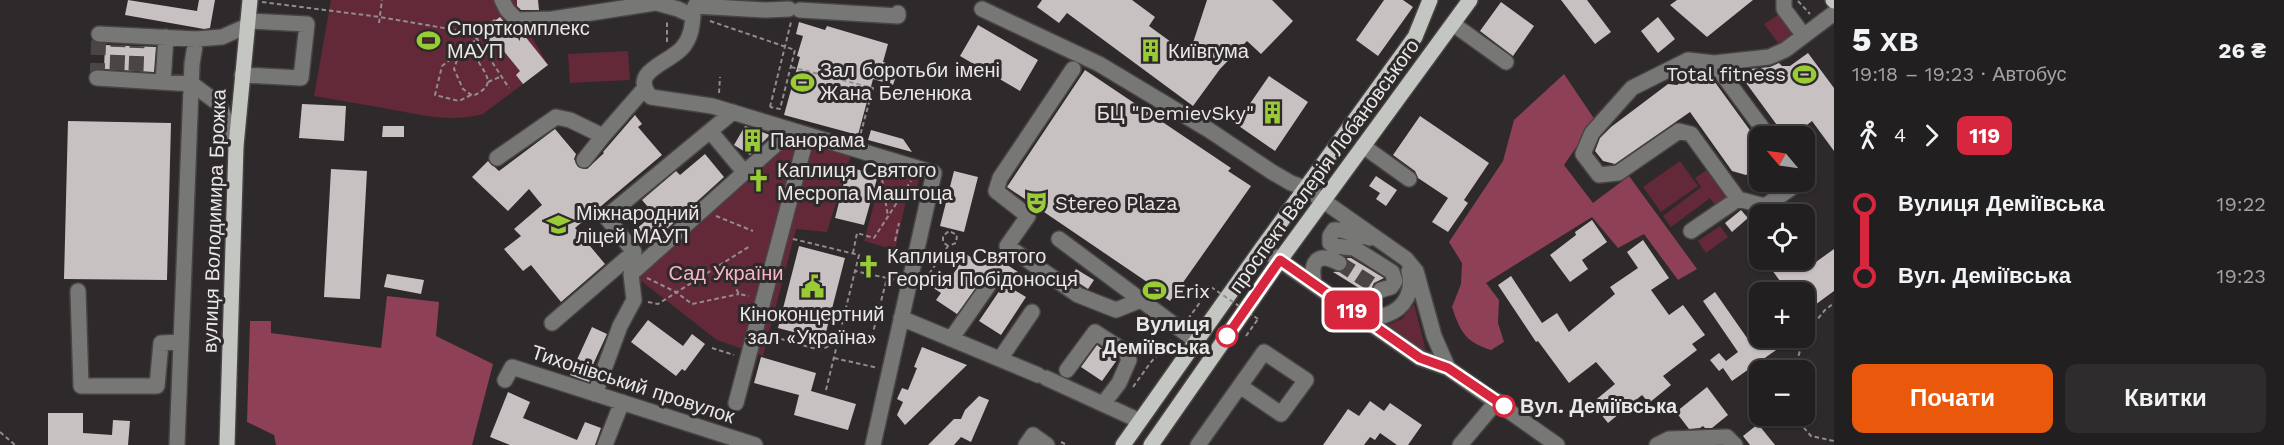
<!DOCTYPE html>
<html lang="uk">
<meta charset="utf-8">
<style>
:root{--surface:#221f20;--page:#2e2c2d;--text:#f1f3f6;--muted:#a2a2a5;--line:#3f3d3e;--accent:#ea580c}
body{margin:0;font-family:"Work Sans",sans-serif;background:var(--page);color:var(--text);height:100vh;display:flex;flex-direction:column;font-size:22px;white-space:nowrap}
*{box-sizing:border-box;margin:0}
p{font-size:20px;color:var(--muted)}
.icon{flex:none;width:33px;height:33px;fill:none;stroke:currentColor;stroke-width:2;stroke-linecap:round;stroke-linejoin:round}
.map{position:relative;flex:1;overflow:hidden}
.sheet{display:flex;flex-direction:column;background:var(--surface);width:450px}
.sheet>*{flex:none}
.badge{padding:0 12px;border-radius:9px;font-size:21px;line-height:39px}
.needle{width:39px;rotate:299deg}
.controls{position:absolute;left:1749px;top:126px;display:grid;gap:12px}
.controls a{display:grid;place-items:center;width:66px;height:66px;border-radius:12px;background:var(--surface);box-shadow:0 2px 4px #0004,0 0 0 2px var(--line);font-size:30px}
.map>.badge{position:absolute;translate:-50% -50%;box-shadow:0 0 0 3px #fff}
.legs{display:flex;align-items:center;gap:9px;height:66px;padding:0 18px;font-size:20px}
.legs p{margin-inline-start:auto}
.head{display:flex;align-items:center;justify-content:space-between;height:102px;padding:0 18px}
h1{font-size:33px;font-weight:800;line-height:45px}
.button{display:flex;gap:12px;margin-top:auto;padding:12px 18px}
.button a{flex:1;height:69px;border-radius:12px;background:var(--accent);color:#fff;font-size:24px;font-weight:800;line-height:69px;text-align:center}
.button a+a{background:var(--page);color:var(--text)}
ul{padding:0 18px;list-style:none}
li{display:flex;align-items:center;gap:21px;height:72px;font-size:22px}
li i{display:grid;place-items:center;width:9px;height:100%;margin:0 8px;background:currentColor}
li i::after{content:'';width:15px;height:15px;margin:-8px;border:4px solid;border-radius:50%;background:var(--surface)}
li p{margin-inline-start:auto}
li:first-child i{background:linear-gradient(#0000 50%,currentColor 0)}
li:last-child i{background:linear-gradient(currentColor 50%,#0000 0)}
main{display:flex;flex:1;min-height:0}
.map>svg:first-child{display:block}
.green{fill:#642939}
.forest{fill:#8e4156}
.building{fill:#c8c1c2}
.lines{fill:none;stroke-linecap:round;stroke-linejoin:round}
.minor-tunnel{stroke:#4a4646;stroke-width:15;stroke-dasharray:15 8;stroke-linecap:butt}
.minor-casing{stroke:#484444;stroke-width:18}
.major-casing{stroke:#484444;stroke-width:18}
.path{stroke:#918d8d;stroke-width:2;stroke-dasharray:4.5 3;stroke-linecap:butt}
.minor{stroke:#777876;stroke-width:15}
.major{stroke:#c4c6c1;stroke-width:15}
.path-bridge{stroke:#918d8d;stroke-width:2;stroke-dasharray:4.5 3;stroke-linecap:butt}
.line-1-casing{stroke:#fff;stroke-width:14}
.line-1{stroke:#d7263d;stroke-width:9}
.stop-1-dot{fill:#fff;stroke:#d7263d;stroke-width:3}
.labels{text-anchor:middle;stroke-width:6;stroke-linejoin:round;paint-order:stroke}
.poi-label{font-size:20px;fill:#eae7e7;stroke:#2e292a;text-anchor:start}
.street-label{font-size:20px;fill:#eae7e7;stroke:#2e292a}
.park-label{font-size:20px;fill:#f9b5c3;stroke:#2e292a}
.stop-label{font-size:20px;font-weight:bold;fill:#eae7e7;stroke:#2e292a;text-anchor:end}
</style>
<main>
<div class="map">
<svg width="1834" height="445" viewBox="0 0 1834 445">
<rect width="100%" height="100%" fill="#2e292a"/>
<path class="green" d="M331,0H517L518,13L548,65L483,114C452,123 420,115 389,109C364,105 339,100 314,96Z
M1779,14L1795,37L1781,47L1764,24Z
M628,51L630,80L570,83L568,54Z
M791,137L851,155L827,232L796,229L763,356L717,340L636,277Z
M1680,161L1698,186L1661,212L1643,187Z
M885,163L921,173L914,197L907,196L895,250L864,241Z
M1708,169L1729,198L1717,208L1710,198L1671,227L1663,216L1701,187L1695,178Z
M1720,226L1728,237L1706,253L1698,241Z
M1414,304L1427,355L1385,326L1402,319Z"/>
<path class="forest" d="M1564,74L1595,120L1564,165L1593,203L1629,176L1697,269L1678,280L1644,234L1618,248L1592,217L1486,283L1499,300L1498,323L1504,342L1491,350C1465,342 1460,331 1452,307L1461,284L1462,263L1449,242L1503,161L1514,120Z
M387,296L439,302L436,336L493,364L472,445H276L274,435L247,422L250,321H271V333L381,348Z"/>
<path class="building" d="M128,0L197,11L199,0H215L210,28L204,29L125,15Z
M517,0H538L539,10H521L517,6Z
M1042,0H1132L1155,17L1149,26L1189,55L1207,0H1272L1293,21L1261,54L1247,41L1220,69L1193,106L1067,13L1059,23L1037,7Z
M1384,0H1403L1413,7L1378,56L1356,40Z
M1561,0H1587L1611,32L1595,44Z
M1677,0H1753L1707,37L1670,5Z
M1501,2L1534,26L1513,56L1480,31Z
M500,17L520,41V30L548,65L523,84L516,75L520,71L498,44L494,47L481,31Z
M1658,17L1675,39L1658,53L1641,31Z
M799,22L825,30L827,26L888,44L883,62L899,67L893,85L873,79L858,135L784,115L800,57L797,56L803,36L796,34Z
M978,25L1038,60L1020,91L960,56Z
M105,45L156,47L154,72L104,69Z
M1808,53L1834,88V151L1812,121L1798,132L1792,124L1782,132L1741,76L1750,69L1770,67L1779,63L1782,66H1790Z
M1085,70L1231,168L1228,171L1251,186L1170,301L1152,288L1153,286L1007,187Z
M1695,72L1709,74L1760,144V166L1755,171L1746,175L1732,171L1690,112L1615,164L1603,161L1595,151L1600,138L1611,127L1668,84L1677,85Z
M1269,76L1308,102L1275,151L1236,124Z
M302,104L346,106L344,141L299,138Z
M635,115L642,124L638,127L662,155L575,228L605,264L561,302L531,265L523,271L504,249L521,236L514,229L542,205L529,189L508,211L472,177L488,161L499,171L555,129L576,154L574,159L578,167L587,169L604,153L603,152Z
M1420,116L1489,163L1464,200L1468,203L1448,232L1432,222L1448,198L1418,178L1415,171L1393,155Z
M68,121L171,123L167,280L64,279Z
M383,126H404V137H382Z
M745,126L770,135L750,155L734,145Z
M871,130L903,139L912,152L868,140Z
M705,154L724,177L648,246L635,230L654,214L642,200L676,171L680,175Z
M848,167L878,175L864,225L835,218Z
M331,169L367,171L360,299L324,297Z
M954,171L978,177L964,232L940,226Z
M1376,176L1397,190L1386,206L1376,199L1380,193L1369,186Z
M1741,210L1748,218L1732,232L1725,223Z
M1592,220L1607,242L1582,260L1588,269L1570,282L1550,255L1576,235L1575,232Z
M1643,240L1669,278L1651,290L1669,315L1683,305L1705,335L1692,344L1697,350L1663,376L1671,385L1649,403L1642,395L1608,423L1592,403L1615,384L1596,362L1569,383L1538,341L1536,342L1498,285L1511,276L1542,323L1557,313L1569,332L1615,294L1610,287L1638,268L1627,252Z
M799,246L845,258L824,340L778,328Z
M1834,249V291L1804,313V292H1788L1769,266L1778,260H1793L1802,272Z
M989,253L1021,274L1011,288L1026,297L1001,335L979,321L1004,284L987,273L957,314L936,300L941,293L926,283L932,275L947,284L966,254L981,264Z
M1347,258H1351L1384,278L1374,283L1372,287V293L1375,298L1333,272L1345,271L1348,266Z
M1076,269L1094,280L1088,289L1071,278Z
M387,274L424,280L421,294L384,287Z
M1715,292L1754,348L1768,338H1793L1732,381L1723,368L1719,371L1710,360L1719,353L1726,361L1738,352L1703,301Z
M648,320L683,346L692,334L705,344L685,371L682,369L676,376L631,342Z
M592,327L607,334L591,369L594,370L589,382L570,375Z
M1097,345L1117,360L1102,381L1081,367Z
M922,347L967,365L905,425L897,415L903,402L897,399L902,388L908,390L917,368L914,367Z
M761,357L816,373L811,391L856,404L848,430L794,415L799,395L754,383Z
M1707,387L1728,415L1712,428H1705L1703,426L1700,428L1689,429L1676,412Z
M508,392L530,402L523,418L577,440L585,422L601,428L595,445H510L490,437Z
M979,396L989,400L971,442L961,437L954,445H928L954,419H961L965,410Z
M1370,401L1384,411L1390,403L1422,425L1408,445H1397L1380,433L1375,440L1370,437L1364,445H1323L1348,409L1359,416Z
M48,413H83V433L112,435L113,420L130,421L128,445H48Z
M1758,424L1775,445H1750L1743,436Z"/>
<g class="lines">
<path class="minor-tunnel" d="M117,70L118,45
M136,71L137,46
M97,78L99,34
M1339,263L1381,290"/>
<defs>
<path id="minor" d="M502,0L507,10L517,20L552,19L655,3
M646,0L678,9L693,16C692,27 691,37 683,47C669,64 628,71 651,97L712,106L934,173L873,445
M1784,0V9L1804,36
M695,6L766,10L789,9
M982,9L1099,64L1209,130L1272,172L1291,183L1305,188L1406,259L1416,271L1434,336L1448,368
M800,10L898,16V13
M1453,24L1506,62
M99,34L196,39L222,37L247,26
M1714,63L1768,136
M1073,69L1000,178L996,191L1028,216L1007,246L1078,295L1116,310L1141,300
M242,75L301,78L307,24L248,21
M97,78L192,84L219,104L236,146
M163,82L166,37
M710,131L745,173
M1363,146L1409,179
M497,158L556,117L570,120L603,136L644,89
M584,160L603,136
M1738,199L1691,134L1679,131L1618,173L1599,175L1583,154L1592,133L1632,88L1688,60L1714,63L1769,57L1785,50L1834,13
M1691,231L1738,199L1765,206L1800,182
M1370,238L1341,230H1334L1330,236V243L1334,246L1354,248L1392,272L1395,281L1391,287L1381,290
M1059,239L1196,341
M1262,248L1420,358L1448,368L1557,445
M1314,283C1310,262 1317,251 1339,263
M78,291L81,386H157L161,343L181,342
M1361,317C1369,316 1379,317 1386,315C1406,308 1414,290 1409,271
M901,318L1038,375
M552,323L634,252L606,217L733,112
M951,339L988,286
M1000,359L1032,312
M1067,370L1095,332L1126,352L1129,360L1119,383L1103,404
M1046,378L1140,421
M505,380L512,367L755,445
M595,394L620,326L634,300L631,274L792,130
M736,403L807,135
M177,445L192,64L196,39
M605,445L622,402
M1026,445L1033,435L1047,445
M1198,445L1264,352L1306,380L1281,414L1240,386
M1460,445L1497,401
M1657,445L1669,439L1727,437L1735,445"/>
<path id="major" d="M1833,0L1834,1
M227,445L236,146L250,0
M1123,445L1262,248L1415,37L1430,0
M1151,445L1280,260L1470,0"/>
</defs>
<use href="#minor" class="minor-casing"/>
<use href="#major" class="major-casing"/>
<path class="path" d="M1798,1L1810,14
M262,2L380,17L467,32L477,39L509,88
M710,21L795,50L780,109L770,107
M379,23L382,0
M667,42V21
M467,53C475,55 477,59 481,66C491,81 491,87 473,96L463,89L454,69L457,60Z
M791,67L873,88L860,136
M488,82L502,76
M719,93L720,77
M471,95L459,101L435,95L442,66L477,39L481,31L497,18
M770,107L791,22
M881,172L888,217
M716,216L753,231
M793,239L859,255L855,271L896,280
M895,241L899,223
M853,253L857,233L874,238L911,181
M722,263L739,294L749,296
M647,278L676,292L692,304L739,294
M925,280L948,246L956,243L957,235L949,231L943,236V242L948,246
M648,302L658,304L750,246
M1188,319L1211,287
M767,335L820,350L838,342
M1246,336L1258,319
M1804,336L1825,310L1834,303
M870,344L887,278
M712,348L734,355
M834,358L878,368
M1794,370L1804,338
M1133,387L1151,362L1171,340
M826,390L855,271
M1794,416L1811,436L1834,441
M0,432L15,445
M1061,442L1067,445"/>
<use href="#minor" class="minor"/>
<use href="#major" class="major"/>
<path class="path-bridge" d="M1211,287L1258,319"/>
</g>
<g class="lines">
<defs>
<path id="line-1" d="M1227,336L1280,260L1420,358L1448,368L1504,406"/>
</defs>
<use href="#line-1" class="line-1-casing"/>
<use href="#line-1" class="line-1"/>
</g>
<defs>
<symbol id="stadium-bare" viewBox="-9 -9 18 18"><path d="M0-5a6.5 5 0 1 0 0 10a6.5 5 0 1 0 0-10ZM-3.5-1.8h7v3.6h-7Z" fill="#98cb36" stroke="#2e292a" stroke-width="2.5" paint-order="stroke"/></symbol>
<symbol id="building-bare" viewBox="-9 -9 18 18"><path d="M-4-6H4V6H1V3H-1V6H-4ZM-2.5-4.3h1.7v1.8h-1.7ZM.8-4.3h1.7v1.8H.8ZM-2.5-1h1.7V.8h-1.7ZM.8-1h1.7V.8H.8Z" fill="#98cb36" stroke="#2e292a" stroke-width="2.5" paint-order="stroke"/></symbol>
<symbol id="church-bare" viewBox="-9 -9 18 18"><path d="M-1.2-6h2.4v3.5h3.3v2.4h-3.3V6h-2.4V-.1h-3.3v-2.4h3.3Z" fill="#98cb36" stroke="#2e292a" stroke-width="2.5" paint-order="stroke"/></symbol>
<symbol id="theatre-bare" viewBox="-9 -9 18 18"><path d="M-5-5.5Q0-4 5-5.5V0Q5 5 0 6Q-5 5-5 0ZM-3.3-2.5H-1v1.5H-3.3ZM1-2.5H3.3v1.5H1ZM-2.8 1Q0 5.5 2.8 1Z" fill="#98cb36" stroke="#2e292a" stroke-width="2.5" paint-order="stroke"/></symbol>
<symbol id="school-bare" viewBox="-9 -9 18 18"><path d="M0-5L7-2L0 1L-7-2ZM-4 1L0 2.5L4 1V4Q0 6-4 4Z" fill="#98cb36" stroke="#2e292a" stroke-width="2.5" paint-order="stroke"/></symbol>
<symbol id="civic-bare" viewBox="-9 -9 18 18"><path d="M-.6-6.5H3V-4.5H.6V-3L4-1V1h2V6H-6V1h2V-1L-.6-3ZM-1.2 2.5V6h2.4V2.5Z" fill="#98cb36" stroke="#2e292a" stroke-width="2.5" paint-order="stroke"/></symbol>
</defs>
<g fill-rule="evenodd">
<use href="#stadium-bare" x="412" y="24" width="33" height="33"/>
<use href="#building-bare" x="1134" y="34" width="33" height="33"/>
<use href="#stadium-bare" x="1788" y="58" width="33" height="33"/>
<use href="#stadium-bare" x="786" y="66" width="33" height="33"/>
<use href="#building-bare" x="1256" y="96" width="33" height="33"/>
<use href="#building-bare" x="736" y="124" width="33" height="33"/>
<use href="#church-bare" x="742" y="164" width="33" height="33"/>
<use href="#theatre-bare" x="1020" y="186" width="33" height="33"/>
<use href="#school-bare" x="542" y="208" width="33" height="33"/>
<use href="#church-bare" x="852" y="250" width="33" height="33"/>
<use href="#civic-bare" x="796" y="270" width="33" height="33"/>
<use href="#stadium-bare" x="1138" y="274" width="33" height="33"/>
</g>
<g class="stop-1-dot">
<circle cx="1227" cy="336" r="10"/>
<circle cx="1504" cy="406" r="10"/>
</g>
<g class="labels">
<g class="poi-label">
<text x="447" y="35">Спорткомплекс<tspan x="447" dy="23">МАУП</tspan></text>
<text x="1168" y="58">Київгума</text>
<text x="820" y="77">Зал боротьби імені<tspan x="820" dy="23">Жана Беленюка</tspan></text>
<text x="1786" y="81" text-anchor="end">Total fitness</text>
<text x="1254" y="120" text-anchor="end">БЦ "DemievSky"</text>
<text x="770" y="147">Панорама</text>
<text x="777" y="177">Каплиця Святого<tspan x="777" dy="23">Месропа Маштоца</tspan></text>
<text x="1055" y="210">Stereo Plaza</text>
<text x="576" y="220">Міжнародний<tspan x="576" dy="23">ліцей МАУП</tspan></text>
<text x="887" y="263">Каплиця Святого<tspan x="887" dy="23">Георгія Побідоносця</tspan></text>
<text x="1173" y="298">Erix</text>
<text x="812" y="321" text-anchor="middle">Кіноконцертний<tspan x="812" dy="23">зал «Україна»</tspan></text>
</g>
<g class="street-label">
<text transform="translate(1324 166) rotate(-54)" y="7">проспект Валерія Лобановського</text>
<text transform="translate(214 221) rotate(-88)" y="7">вулиця Володимира Брожка</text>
<text transform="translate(633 384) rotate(18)" y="7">Тихонівський провулок</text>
</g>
<g class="park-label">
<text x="726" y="280">Сад України</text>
</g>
<g class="stop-label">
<text x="1210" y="331">Вулиця<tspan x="1210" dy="23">Деміївська</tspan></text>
<text x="1520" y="413" text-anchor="start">Вул. Деміївська</text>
</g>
</g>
</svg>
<div class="controls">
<a><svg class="needle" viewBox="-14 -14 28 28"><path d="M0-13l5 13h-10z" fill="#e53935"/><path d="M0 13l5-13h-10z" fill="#a2a2a5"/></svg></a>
<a><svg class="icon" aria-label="locate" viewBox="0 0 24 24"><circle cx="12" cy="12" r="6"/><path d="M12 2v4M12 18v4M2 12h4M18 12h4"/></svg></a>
<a>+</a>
<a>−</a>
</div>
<b class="badge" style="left:1352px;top:310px;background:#d7263d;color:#fff">119</b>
</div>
<section class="sheet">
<div class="head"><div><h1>5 хв</h1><p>19:18 – 19:23 · Автобус</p></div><b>26 ₴</b></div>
<div class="legs"><svg class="icon" aria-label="walk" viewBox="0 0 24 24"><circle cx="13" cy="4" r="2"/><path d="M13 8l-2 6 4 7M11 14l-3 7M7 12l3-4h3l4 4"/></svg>4<svg class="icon" aria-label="forward" viewBox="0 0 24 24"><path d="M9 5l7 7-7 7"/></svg><b class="badge" style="background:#d7263d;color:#fff">119</b></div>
<ul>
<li><i style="color:#d7263d"></i><b>Вулиця Деміївська</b><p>19:22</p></li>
<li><i style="color:#d7263d"></i><b>Вул. Деміївська</b><p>19:23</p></li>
</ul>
<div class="button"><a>Почати</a><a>Квитки</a></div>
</section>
</main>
